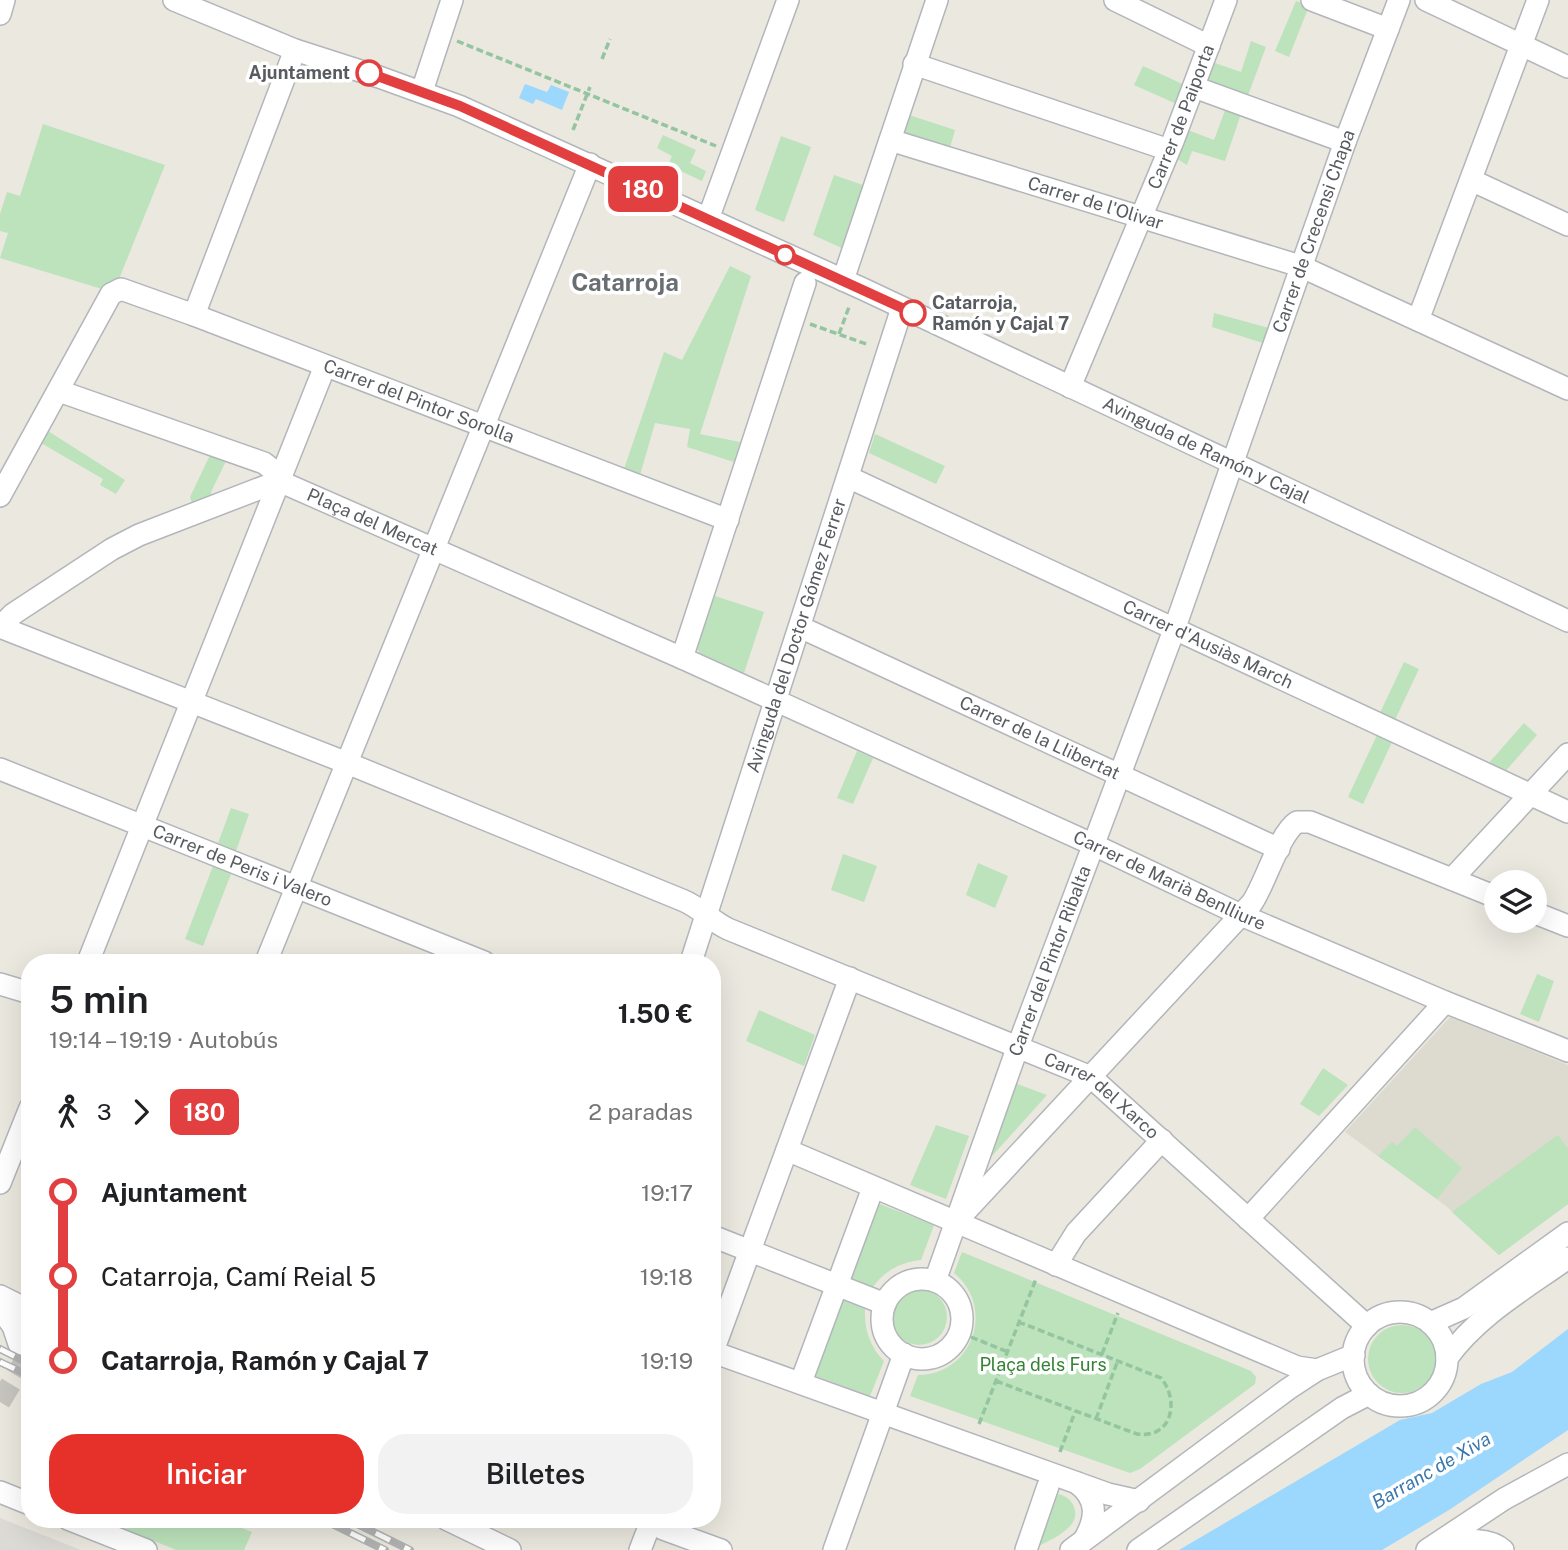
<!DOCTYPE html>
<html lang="es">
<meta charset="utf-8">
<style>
:root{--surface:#fff;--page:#f2f2f2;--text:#202124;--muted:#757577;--accent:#e6312a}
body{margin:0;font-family:"Public Sans",sans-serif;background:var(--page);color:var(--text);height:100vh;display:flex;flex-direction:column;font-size:26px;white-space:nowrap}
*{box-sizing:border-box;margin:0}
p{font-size:23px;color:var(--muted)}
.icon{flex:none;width:38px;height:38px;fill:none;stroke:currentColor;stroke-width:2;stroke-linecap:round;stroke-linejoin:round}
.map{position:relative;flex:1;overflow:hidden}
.panel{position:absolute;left:21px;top:954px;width:700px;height:574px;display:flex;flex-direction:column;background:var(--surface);border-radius:28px;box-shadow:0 7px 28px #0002}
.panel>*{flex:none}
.badge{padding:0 14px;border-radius:10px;font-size:24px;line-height:46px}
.tools{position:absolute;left:1484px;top:870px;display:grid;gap:14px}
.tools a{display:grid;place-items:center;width:63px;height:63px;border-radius:50%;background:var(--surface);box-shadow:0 7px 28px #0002;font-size:35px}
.map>.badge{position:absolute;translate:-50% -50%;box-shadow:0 0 0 4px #fff}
.legs{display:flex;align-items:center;gap:10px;height:77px;padding:0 28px;font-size:23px}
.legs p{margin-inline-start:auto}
.head{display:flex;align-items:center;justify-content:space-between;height:119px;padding:0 28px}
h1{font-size:38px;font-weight:600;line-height:52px}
.primary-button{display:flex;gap:14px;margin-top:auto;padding:14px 28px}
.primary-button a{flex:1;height:80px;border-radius:28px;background:var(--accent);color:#fff;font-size:28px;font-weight:600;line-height:80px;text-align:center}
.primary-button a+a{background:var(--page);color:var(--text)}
ul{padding:0 28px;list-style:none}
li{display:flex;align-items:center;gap:24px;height:84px;font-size:26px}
li i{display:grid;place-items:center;width:10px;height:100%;margin:0 9px;background:currentColor}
li i::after{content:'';width:18px;height:18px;margin:-9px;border:5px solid;border-radius:50%;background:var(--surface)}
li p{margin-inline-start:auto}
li:first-child i{background:linear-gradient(#0000 50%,currentColor 0)}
li:last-child i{background:linear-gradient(currentColor 50%,#0000 0)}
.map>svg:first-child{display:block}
.industrial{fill:#dcdad4}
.education{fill:#dddad0}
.green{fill:#bce3bb}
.water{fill:#9cd7fe}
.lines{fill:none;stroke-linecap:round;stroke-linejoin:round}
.minor-tunnel{stroke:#c6c5bf;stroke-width:21;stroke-dasharray:21 10;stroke-linecap:butt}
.minor-casing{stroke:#b2b6ba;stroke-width:24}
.path{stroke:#94c4a0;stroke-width:3.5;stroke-dasharray:7 3.5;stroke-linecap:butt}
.minor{stroke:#fff;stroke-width:21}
.rail-casing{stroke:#b1b2b2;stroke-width:8}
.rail{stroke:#fff;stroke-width:5;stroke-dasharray:16;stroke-linecap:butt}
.line-1-casing{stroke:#fff;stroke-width:16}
.line-1{stroke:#e24040;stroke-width:10}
.stop-1-dot{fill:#fff;stroke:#e24040;stroke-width:3.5}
.labels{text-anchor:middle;stroke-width:7;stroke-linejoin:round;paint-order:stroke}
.stop-label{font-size:18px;font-weight:bold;fill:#585c60;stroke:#fff;text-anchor:end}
.street-label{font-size:18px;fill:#585c60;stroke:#fff}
.park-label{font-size:18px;fill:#358235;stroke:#fff}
.water-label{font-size:19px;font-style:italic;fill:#3b78ae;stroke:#fff}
.district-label{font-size:24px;font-weight:bold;fill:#696e72;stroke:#fff}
</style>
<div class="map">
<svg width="1568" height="1550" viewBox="0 0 1568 1550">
<rect width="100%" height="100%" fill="#ebe8df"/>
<path class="industrial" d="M0,1518L81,1550H0Z"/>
<path class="education" d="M1450,1017L1568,1065V1204L1499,1255L1446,1206L1345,1132Z"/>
<path class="green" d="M1296,1L1309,6L1289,57L1275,51Z
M1251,41L1266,47L1247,98L1205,83L1212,62L1241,72Z
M1143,66L1187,86L1179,105L1134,85Z
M1227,105L1242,111L1225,161L1192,151L1187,165L1174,157L1185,129L1214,140Z
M906,114L955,130L949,151L899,135Z
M43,124L165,165L119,279L102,289L0,258L8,233L0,231V214L7,192L20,196Z
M663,135L696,150L690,163L706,171L702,181L668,165L672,156L657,148Z
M781,136L811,147L784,222L755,210Z
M834,175L866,186L844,249L813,235Z
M730,266L751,276L700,434L740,442L734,462L687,447L690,429L655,423L640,475L624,469L664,352L682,360Z
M1214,313L1269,328L1263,343L1212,327Z
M48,431L125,480L116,494L100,485L103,479L41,443Z
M875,434L945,466L936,484L869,453Z
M211,453L227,459L211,492L212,497L193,506L190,497Z
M715,596L764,612L744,673L700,653L697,649Z
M1404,662L1419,669L1394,722L1379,715Z
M1524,723L1537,735L1504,773L1487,765Z
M1377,735L1392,742L1363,804L1348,797Z
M857,751L873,758L853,804L837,798Z
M231,808L249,814L236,851L218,843Z
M843,854L877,866L864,902L831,890Z
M978,863L1008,876L995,908L966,895Z
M213,866L231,874L203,946L185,939Z
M1537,974L1554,981L1539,1022L1520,1014Z
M759,1010L815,1035L804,1066L746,1041Z
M1323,1068L1348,1085L1319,1116L1300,1104Z
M1012,1082L1047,1095L983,1166Z
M936,1125L969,1136L946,1199L910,1185Z
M1415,1127L1462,1168L1437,1199L1378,1156L1392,1142L1397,1146Z
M1558,1135L1568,1149V1204L1499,1255L1452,1212Z
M877,1203L934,1225L921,1260C901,1262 884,1271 873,1287L849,1278Z
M962,1252L1251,1371L1256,1377L1255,1384L1140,1469L1130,1473L910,1396L918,1375C973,1375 996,1307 954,1273Z
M891 1317a28 28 0 1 1 56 0a28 28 0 1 1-56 0Z
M842,1300L865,1309C864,1329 870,1347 884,1361L870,1396L813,1375Z
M1368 1359a34 34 0 1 1 68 0a34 34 0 1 1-68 0Z
M1058,1494C1074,1497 1082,1516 1068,1528C1060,1536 1048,1541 1039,1546Z
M101,1519H219L252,1532L244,1550H176Z"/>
<path class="water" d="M525,84L547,92L551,85L569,92L562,110L536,99L533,104L519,98Z
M1568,1329V1430L1449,1510L1382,1550H1179L1400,1420L1432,1413L1481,1384L1512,1372Z"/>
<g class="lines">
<path class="minor-tunnel" d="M0,1402L21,1367L30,1358"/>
<defs>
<g id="minor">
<path id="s1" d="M174,0L295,50L379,77L459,106L863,289L1568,621"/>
<path d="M1115,0L1209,46"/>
<path d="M1312,0L1388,29"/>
<path d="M1426,0L1568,67"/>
<path d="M0,14L4,0"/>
<path d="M914,64L1169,150"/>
<path d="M1194,87L1345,142"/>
<path d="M422,91L452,0"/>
<path id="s2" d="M890,140L1300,266L1568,389"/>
<path d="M1471,180L1568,225"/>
<path d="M708,219L788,0"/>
<path d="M843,280L937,0"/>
<path d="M194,315L295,50"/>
<path d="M1418,320L1538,0"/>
<path id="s3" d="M1070,387L1173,141L1226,0"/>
<path d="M59,391L264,463L273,470L279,481"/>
<path id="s4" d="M848,477L1568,812"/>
<path id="s5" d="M279,481L682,658L1094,845L1241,915L1445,1002L1568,1051"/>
<path id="s6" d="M0,496L111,294L121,289L194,315L728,520"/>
<path id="s7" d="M0,627L347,763L682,900C700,907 711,921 728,929L1091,1077L1367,1326"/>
<path d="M0,627L13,614L112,549L139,535L279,481"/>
<path id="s8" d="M800,627L1279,849"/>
<path d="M682,658L805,283"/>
<path id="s9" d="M0,769L484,962"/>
<path d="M1452,879L1568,754"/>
<path d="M1535,913L1568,926"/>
<path d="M88,962L325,366"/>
<path d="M266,962L590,164"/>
<path id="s10" d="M691,962L902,308"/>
<path d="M0,984L30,993"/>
<path d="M787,1150L1297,1367L1317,1370"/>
<path d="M0,1183L30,1108"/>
<path d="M962,1215L1252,903C1266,882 1279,834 1297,822H1310L1496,897"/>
<path d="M1248,1219L1445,1002"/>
<path d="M712,1236L885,1304"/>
<path d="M1056,1265L1076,1233L1162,1140"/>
<path d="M840,1277L870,1196"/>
<circle cx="922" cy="1319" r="40"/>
<path id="s11" d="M935,1281L1018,1046L1174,630L1345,142L1399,0"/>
<path d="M0,1296L30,1311"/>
<circle cx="1400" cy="1359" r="47"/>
<path d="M0,1313L30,1327"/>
<path d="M5,1315L13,1326L19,1344"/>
<path d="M1430,1323L1464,1308L1568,1233"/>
<path d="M713,1352L1108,1494L1139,1501"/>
<path d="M712,1354L850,978"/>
<path d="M1447,1358C1478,1315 1526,1288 1568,1258"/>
<path d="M804,1374L834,1293"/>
<path d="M1077,1483C1098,1499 1097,1518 1084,1540"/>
<path d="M0,1492L30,1504"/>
<path d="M68,1519L146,1550"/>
<path d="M446,1519L510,1550"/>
<path d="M663,1529L721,1550"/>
<path d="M1443,1543C1461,1541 1488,1536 1503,1550"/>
<path d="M640,1550L652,1519"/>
<path d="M834,1550L904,1354"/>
<path d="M1026,1550L1048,1486"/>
<path d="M1071,1550L1288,1389L1317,1370L1354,1355"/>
<path d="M1138,1550L1342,1408L1369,1394"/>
<path d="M1427,1550L1504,1499L1568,1464"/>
</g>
</defs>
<use href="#minor" class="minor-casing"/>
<path class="path" d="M457,41L716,146
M602,59L610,39
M573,130L590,87
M810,324L869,345
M839,334L849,307
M1378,1311L1397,1307L1418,1308
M971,1337L1008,1352
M1102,1354L1118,1313
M996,1381L1137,1434C1172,1439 1180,1401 1161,1378L1019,1322
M1096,1419L1118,1360
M979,1424L1036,1279
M1060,1452L1075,1412"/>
<use href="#minor" class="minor"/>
<defs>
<path id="rail" d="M0,1349L30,1364
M0,1362L30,1376
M322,1519L385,1550
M347,1519L410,1550"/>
</defs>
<use href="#rail" class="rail-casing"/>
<use href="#rail" class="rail"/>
</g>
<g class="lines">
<defs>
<path id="line-1" d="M369,73L460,106L913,313"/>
</defs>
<use href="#line-1" class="line-1-casing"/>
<use href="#line-1" class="line-1"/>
</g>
<g class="stop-1-dot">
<circle cx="369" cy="73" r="12"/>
<circle cx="785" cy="255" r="9"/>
<circle cx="913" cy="313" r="12"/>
</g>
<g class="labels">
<g class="stop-label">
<text x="350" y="79">Ajuntament</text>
<text x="932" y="309" text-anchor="start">Catarroja,<tspan x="932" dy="21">Ramón y Cajal 7</tspan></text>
</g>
<g class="street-label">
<text dy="6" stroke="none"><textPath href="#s3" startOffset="292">Carrer de Paiporta</textPath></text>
<text dy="6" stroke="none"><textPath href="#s2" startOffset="215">Carrer de l'Olivar</textPath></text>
<text dy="6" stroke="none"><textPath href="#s11" startOffset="1116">Carrer de Crecensi Chapa</textPath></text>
<text dy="6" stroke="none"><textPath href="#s6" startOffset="560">Carrer del Pintor Sorolla</textPath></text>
<text dy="6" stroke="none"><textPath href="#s1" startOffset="1127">Avinguda de Ramón y Cajal</textPath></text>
<text dy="6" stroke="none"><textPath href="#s5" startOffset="102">Plaça del Mercat</textPath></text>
<text dy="6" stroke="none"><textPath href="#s10" startOffset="343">Avinguda del Doctor Gómez Ferrer</textPath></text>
<text dy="6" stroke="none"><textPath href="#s4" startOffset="397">Carrer d'Ausiàs March</textPath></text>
<text dy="6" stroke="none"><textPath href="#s8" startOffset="264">Carrer de la Llibertat</textPath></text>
<text dy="6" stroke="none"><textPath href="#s9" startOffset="261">Carrer de Peris i Valero</textPath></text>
<text dy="6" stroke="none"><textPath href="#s5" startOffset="976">Carrer de Marià Benlliure</textPath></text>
<text dy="6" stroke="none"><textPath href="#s11" startOffset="340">Carrer del Pintor Ribalta</textPath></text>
<text dy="6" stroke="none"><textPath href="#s7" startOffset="1200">Carrer del Xarco</textPath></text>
</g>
<g class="park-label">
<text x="1043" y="1371">Plaça dels Furs</text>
</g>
<g class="water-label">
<text transform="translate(1431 1470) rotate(-30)" y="7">Barranc de Xiva</text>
</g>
<g class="district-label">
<text x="625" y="291">Catarroja</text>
</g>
</g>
</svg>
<div class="tools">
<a><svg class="icon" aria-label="layers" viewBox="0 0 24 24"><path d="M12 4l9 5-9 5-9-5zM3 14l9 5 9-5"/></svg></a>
</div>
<b class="badge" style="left:643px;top:189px;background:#e24040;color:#fff">180</b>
<section class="panel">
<div class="head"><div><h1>5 min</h1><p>19:14 – 19:19 · Autobús</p></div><b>1.50 €</b></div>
<div class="legs"><svg class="icon" aria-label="walk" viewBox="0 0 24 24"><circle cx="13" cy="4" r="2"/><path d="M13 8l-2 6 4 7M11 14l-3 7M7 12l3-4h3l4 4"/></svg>3<svg class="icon" aria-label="forward" viewBox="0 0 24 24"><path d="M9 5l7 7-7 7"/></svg><b class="badge" style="background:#e24040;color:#fff">180</b><p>2 paradas</p></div>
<ul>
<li><i style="color:#e24040"></i><b>Ajuntament</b><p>19:17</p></li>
<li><i style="color:#e24040"></i><span>Catarroja, Camí Reial 5</span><p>19:18</p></li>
<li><i style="color:#e24040"></i><b>Catarroja, Ramón y Cajal 7</b><p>19:19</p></li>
</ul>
<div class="primary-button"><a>Iniciar</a><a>Billetes</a></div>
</section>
</div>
